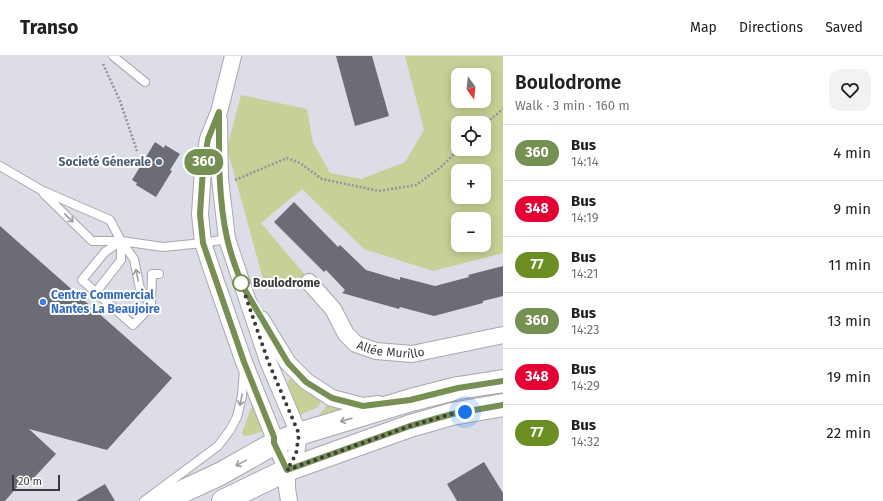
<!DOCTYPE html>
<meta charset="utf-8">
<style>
:root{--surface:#fff;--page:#f2f2f2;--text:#202124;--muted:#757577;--line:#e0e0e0}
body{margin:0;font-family:"Fira Sans",sans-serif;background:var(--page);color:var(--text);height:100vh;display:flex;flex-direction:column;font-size:15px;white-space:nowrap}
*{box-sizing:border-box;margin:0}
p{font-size:13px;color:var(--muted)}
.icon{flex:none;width:22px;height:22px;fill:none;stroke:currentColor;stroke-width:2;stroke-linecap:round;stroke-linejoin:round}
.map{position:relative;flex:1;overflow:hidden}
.details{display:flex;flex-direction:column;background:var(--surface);width:380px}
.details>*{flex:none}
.badge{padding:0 8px;border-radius:13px;font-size:14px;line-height:26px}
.needle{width:26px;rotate:165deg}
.fabs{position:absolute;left:451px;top:12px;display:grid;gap:8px}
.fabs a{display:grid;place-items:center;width:40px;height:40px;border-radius:8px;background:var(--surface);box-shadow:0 2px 10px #0003;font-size:20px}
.scale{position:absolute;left:12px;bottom:10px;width:48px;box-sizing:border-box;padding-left:4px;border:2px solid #3a3a3e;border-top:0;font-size:11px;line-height:14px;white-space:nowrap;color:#3a3a3e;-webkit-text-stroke:3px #fff;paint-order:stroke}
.you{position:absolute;width:20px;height:20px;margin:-10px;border:3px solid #fff;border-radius:50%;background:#1a73e8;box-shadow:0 0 0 6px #1a73e833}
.map>.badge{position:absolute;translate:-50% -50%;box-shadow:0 0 0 2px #fff}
.round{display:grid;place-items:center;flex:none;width:42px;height:42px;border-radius:12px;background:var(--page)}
.headline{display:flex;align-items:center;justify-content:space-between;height:68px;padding:0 12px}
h1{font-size:19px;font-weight:600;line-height:30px}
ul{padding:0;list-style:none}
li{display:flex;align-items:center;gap:12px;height:56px;padding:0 12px;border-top:1px solid var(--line)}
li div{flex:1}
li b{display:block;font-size:15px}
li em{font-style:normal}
li .badge{min-width:44px;font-weight:700;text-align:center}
header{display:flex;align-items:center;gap:24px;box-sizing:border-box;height:56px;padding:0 20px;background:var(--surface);border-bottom:1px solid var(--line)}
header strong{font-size:19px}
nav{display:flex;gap:22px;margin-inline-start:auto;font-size:14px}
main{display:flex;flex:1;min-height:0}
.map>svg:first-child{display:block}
.green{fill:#c7d096;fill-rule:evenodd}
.building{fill:#6c6c74}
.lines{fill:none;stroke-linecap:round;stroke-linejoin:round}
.service-casing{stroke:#a7a7b0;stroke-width:10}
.minor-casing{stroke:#a7a7b0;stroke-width:18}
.secondary-casing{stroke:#a7a7b0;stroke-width:24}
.path{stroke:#93939a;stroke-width:2.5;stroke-dasharray:2 2;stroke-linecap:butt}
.service{stroke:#fff;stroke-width:8}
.minor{stroke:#fff;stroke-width:16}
.secondary{stroke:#fff;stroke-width:22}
.oneway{stroke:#9c9c9e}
.line-casing{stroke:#fff;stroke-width:9}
.line{stroke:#768f53;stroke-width:6}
.walk{stroke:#3a3a3e;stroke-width:4;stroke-dasharray:0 7.2}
.service-dot{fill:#5c6f8a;stroke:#fff;stroke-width:1.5}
.stop-dot{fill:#fff;stroke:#768f53;stroke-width:2}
.shop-dot{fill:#3f7fe0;stroke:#fff;stroke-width:1.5}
.labels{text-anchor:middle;stroke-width:4;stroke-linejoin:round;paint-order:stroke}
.service-label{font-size:12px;font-weight:bold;fill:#4e5e75;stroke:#fff;text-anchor:end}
.stop-label{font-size:12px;font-weight:bold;fill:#3a3a3e;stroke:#fff;text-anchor:start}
.shop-label{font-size:12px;font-weight:bold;fill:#366cbe;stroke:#fff;text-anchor:start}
.street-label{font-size:12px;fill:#3a3a3e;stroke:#fff}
</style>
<header>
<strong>Transo</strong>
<nav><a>Map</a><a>Directions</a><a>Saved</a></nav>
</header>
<main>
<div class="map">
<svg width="503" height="445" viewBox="0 0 503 445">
<rect width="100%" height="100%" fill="#dddde7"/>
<path class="green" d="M405,0H503V197L433,215L364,193L302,133L261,167L306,220L266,234L227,92L241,39L307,53L313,87L330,117L361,123L405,106L424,74ZM458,19H484V45H458ZM458,67H484V93H458ZM458,115H484V141H458ZM458,163H484V189H458Z
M291,322L303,334L321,345L318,351L300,359L287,326Z
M328,348L341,351L344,354L317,365L320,358Z
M254,350L263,375L252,379L244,380L242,377L251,352Z"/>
<path class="building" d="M336,0H372L389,60L355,70Z
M155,86L164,92L165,89L180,98L170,114L172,115L156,141L136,129L137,127L132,124Z
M294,146L338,191L340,189L366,214L400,224V221L435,230L469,221L468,219L503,210V240L483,245V247L434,260L400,251L399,253L342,237L345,234L326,214L324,216L274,166Z
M0,170L172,322L107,394L29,373L56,398L31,425L26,421L5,445H0Z
M484,406L503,437V445H457L447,428Z
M105,428L115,445H76Z"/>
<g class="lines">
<defs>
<path id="service" d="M113,0L145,26
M0,110L41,134L110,164L121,185L134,203L140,233L151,250L133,269L82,224L105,196L121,185
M44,138L92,185H121L163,191L203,187L227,183
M96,236L121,204V185
M151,249L152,218H159
M144,445L218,390L230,374L237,361L242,340L244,314"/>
<g id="minor">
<path d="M233,0L219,56L208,83L203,113L200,158L203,187L215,223L244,306L274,381L275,387L287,414"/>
<path d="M219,64L220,123L227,183L268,305L299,378L296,398L287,414V432L289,445"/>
<path id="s1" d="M309,226L333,253L346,278L356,288L376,295L412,298L503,279"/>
<path d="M261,263L288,307L306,325L332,342L363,350L379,348"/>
</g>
<path id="secondary" d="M162,445L220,418L275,387L299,378L411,344L458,332L503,325
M223,445L287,414L410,370L452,358L503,349"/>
</defs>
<use href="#service" class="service-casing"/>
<use href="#minor" class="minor-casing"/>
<use href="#secondary" class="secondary-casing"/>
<path class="path" d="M103,8L120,45L137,95
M484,69L503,53
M235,124L287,102L300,107L322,123L379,135L416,129L441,111L459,93"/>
<use href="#service" class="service"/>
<use href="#minor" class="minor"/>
<use href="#secondary" class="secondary"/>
</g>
<defs><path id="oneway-shaft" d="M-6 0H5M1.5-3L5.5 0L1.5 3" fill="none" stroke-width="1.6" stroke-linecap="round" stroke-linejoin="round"/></defs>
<g class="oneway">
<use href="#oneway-shaft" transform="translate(69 162) rotate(44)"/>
<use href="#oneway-shaft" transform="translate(137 219) rotate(-102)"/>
<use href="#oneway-shaft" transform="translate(241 344) rotate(101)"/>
<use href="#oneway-shaft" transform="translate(346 364) rotate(164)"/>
<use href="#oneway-shaft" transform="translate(241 407) rotate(151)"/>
</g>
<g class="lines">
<defs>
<path id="line" d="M503,325L458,332L410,344L363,350L332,342L306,326L288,307L242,229L240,223C235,210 230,196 227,182C218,141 219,98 219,56L208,83L203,113L200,158L203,187L244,306L274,381V387L287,414L410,370L452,358L503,349"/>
</defs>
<use href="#line" class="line-casing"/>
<use href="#line" class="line"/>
<path class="walk" d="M241,227L268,305L299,378L296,398L287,414L410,370L452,358L465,356"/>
</g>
<circle class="service-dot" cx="159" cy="106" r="4"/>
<circle class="stop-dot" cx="241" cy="227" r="8"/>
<circle class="shop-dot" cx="43" cy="246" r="4"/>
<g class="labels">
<g class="service-label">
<text x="151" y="110">Societé Génerale</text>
</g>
<g class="stop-label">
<text x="253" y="231">Boulodrome</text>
</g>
<g class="shop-label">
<text x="51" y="243">Centre Commercial<tspan x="51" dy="14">Nantes La Beaujoire</tspan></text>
</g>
<g class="street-label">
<text dy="4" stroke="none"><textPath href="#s1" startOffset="114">Allée Murillo</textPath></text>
</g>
</g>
</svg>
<div class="fabs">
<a><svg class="needle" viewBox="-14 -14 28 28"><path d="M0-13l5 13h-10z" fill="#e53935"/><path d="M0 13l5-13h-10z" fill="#757577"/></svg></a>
<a><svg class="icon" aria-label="locate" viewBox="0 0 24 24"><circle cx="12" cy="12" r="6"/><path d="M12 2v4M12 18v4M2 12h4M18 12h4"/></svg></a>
<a>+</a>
<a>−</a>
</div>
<div class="scale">20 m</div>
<div class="you" style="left:465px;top:356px"></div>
<b class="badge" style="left:204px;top:106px;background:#768f53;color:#fff">360</b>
</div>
<section class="details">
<div class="headline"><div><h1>Boulodrome</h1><p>Walk · 3 min · 160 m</p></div><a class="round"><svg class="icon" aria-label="heart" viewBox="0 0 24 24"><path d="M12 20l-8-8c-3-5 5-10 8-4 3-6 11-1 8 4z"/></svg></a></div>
<ul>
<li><span class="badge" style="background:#768f53;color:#fff">360</span><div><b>Bus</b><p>14:14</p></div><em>4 min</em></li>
<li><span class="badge" style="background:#e40134;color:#fff">348</span><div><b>Bus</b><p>14:19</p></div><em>9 min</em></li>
<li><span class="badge" style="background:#6b8e23;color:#fff">77</span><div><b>Bus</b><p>14:21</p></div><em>11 min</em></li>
<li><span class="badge" style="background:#768f53;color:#fff">360</span><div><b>Bus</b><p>14:23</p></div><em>13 min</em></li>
<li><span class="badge" style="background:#e40134;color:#fff">348</span><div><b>Bus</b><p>14:29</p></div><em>19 min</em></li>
<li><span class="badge" style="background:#6b8e23;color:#fff">77</span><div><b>Bus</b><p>14:32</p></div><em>22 min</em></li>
</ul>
</section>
</main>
